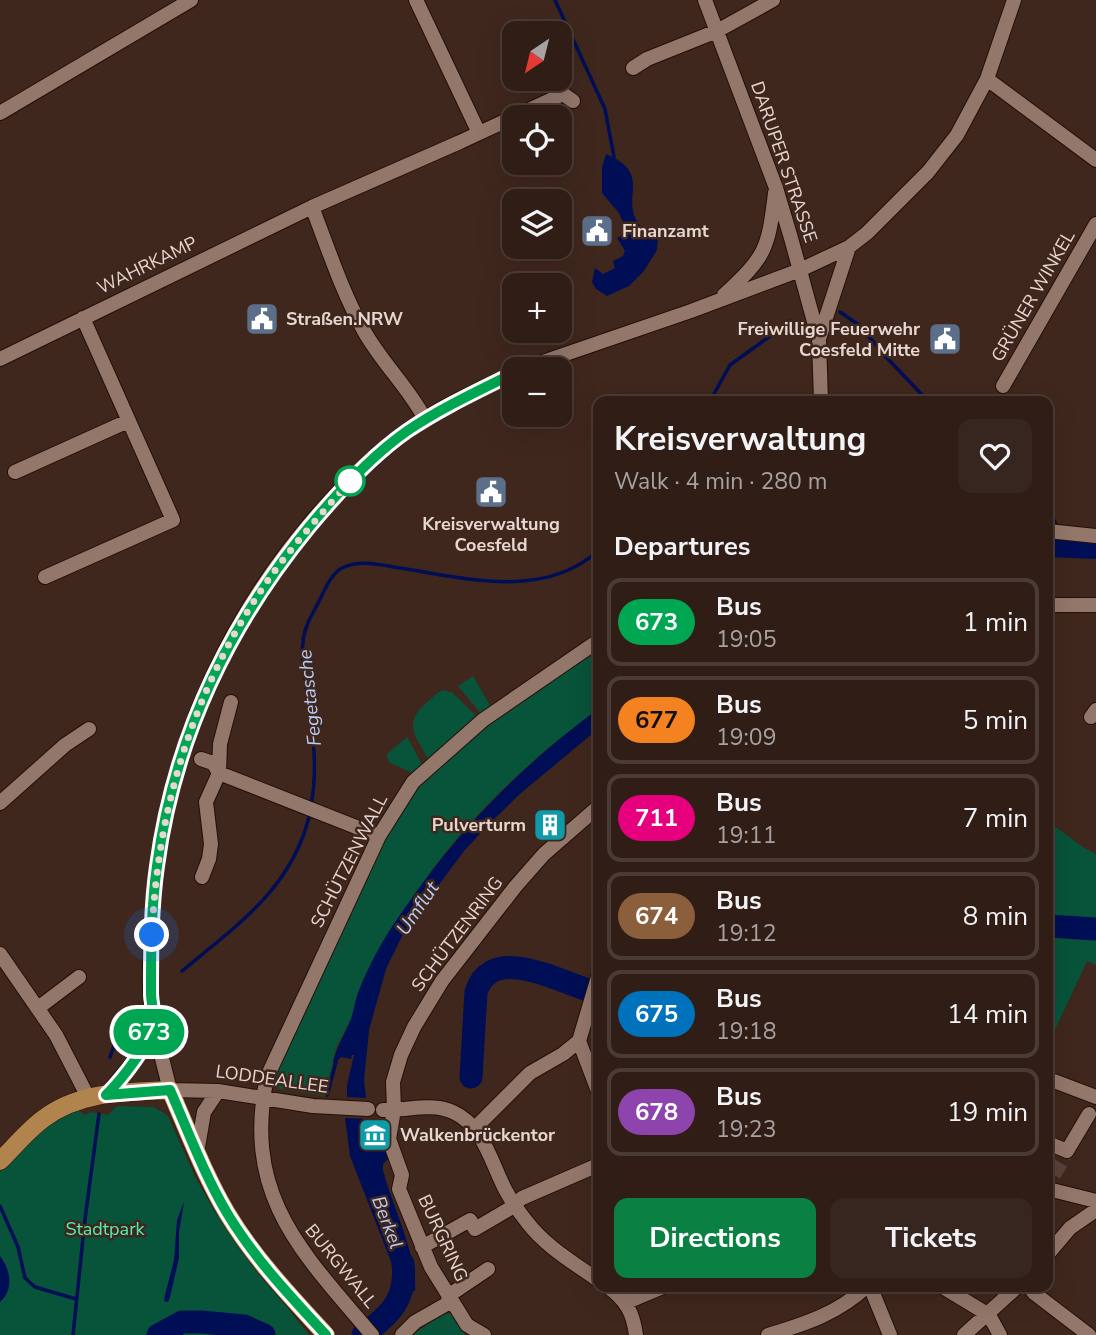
<!DOCTYPE html>
<meta charset="utf-8">
<style>
:root{--surface:#2f1d16;--page:#37261f;--text:#f1f3f6;--muted:#a7a2a1;--line:#4a3b35;--accent:#0b8043}
body{margin:0;font-family:"Nunito Sans",sans-serif;background:var(--page);color:var(--text);height:100vh;display:flex;flex-direction:column;font-size:26px;white-space:nowrap}
*{box-sizing:border-box;margin:0}
p{font-size:23px;color:var(--muted)}
.icon{flex:none;width:38px;height:38px;fill:none;stroke:currentColor;stroke-width:2;stroke-linecap:round;stroke-linejoin:round}
.map{position:relative;flex:1;overflow:hidden}
.drawer{position:absolute;left:593px;top:396px;width:460px;height:896px;display:flex;flex-direction:column;background:var(--surface);border-radius:14px;box-shadow:0 7px 28px #0002,0 0 0 2px var(--line)}
.drawer>*{flex:none}
.badge{padding:0 14px;border-radius:23px;font-size:24px;line-height:46px}
.needle{width:46px;rotate:215deg}
.tools{position:absolute;left:502px;top:21px;display:grid;gap:14px}
.tools a{display:grid;place-items:center;width:70px;height:70px;border-radius:14px;background:var(--surface);box-shadow:0 7px 28px #0002,0 0 0 2px var(--line);font-size:35px}
.you{position:absolute;width:35px;height:35px;margin:-18px;border:5px solid #fff;border-radius:50%;background:#1a73e8;box-shadow:0 0 0 10px #1a73e833}
.map>.badge{position:absolute;translate:-50% -50%;box-shadow:0 0 0 4px #fff}
h2{padding:0 21px;font-size:26px;line-height:63px}
.round{display:grid;place-items:center;flex:none;width:74px;height:74px;border-radius:14px;background:var(--page)}
.headline{display:flex;align-items:center;justify-content:space-between;height:119px;padding:0 21px}
h1{font-size:33px;font-weight:700;line-height:52px}
.cta{display:flex;gap:14px;margin-top:auto;padding:14px 21px}
.cta a{flex:1;height:80px;border-radius:14px;background:var(--accent);color:#fff;font-size:28px;font-weight:700;line-height:80px;text-align:center}
.cta a+a{background:var(--page);color:var(--text)}
ul{padding:0;list-style:none}
li{display:flex;align-items:center;gap:21px;height:88px;margin:0 14px 10px;padding:0 7px;border:4px solid var(--line);border-radius:14px}
li div{flex:1}
li b{display:block;font-size:26px}
li em{font-style:normal}
li .badge{min-width:77px;font-weight:700;text-align:center}
.map>svg:first-child{display:block}
.green{fill:#07543a}
.water{fill:#000e55}
.lines{fill:none;stroke-linecap:round;stroke-linejoin:round}
.stream{stroke:#000e55;stroke-width:3.5}
.river{stroke:#000e55;stroke-width:23}
.minor-tunnel{stroke:#584138;stroke-width:14;stroke-dasharray:14 7;stroke-linecap:butt}
.minor-casing{stroke:#250f06;stroke-width:16}
.major-casing{stroke:#250f06;stroke-width:19}
.minor{stroke:#94776b;stroke-width:14}
.major{stroke:#b2844d;stroke-width:18}
.line-casing{stroke:#fff;stroke-width:16}
.line{stroke:#00a651;stroke-width:10}
.walk{stroke:#e7d7d1;stroke-width:7;stroke-dasharray:0 12.6}
.stop-dot{fill:#fff;stroke:#00a651;stroke-width:3.5}
.labels{text-anchor:middle;stroke-width:5;stroke-linejoin:round;paint-order:stroke}
.street-label{font-size:18px;fill:#e7d7d1;stroke:#3f271d}
.poi-label{font-size:18px;font-weight:bold;fill:#e7d7d1;stroke:#3f271d;text-anchor:start}
.park-label{font-size:18px;fill:#51f0b3;stroke:#3f271d}
.water-label{font-size:19px;font-style:italic;fill:#b9cff9;stroke:#3f271d}
</style>
<div class="map">
<svg width="1096" height="1335" viewBox="0 0 1096 1335">
<rect width="100%" height="100%" fill="#3f271d"/>
<path class="green" d="M598,647V709C533,757 472,813 425,880C400,917 379,957 357,995L352,1017L336,1048L325,1096L269,1087L388,827L405,800L459,739Z
M473,676L492,709L483,716L458,686Z
M443,690L453,693L477,717L428,759C416,737 403,724 425,704C431,699 436,693 443,690Z
M407,737L423,766L415,774L390,763L386,755Z
M1048,821L1081,846L1096,854V965L1087,961L1048,1045Z
M117,1106L154,1107L168,1116L196,1179L215,1212L231,1236L309,1335H0V1171C23,1147 46,1120 78,1110L85,1115L90,1112L108,1115Z
M444,1313L453,1314L465,1335H412Z"/>
<path class="water" d="M606,154C651,173 623,194 636,220C640,228 651,234 658,237L657,250L644,271L629,286L607,296L596,289L592,282L595,268L603,274L615,268L613,261L623,256L625,251L617,238L628,233L619,213L602,193V167Z
M1048,536L1096,541V559L1048,557Z
M598,709V729L521,793L491,822L464,851L404,932L386,969L369,1030L364,1080L366,1098L347,1097V1085L354,1055H352L351,1059L341,1057L335,1063L333,1062C337,1046 345,1034 351,1019C354,1010 355,1001 358,993C363,979 371,963 378,950C390,928 405,908 419,888C471,817 528,761 598,709Z
M345,1118L365,1119L368,1142L373,1147L383,1144L388,1159L383,1164V1170C392,1206 418,1256 415,1291L403,1292L397,1288V1277L350,1156Z
M184,1202L179,1232V1258L170,1297L168,1302L164,1301L165,1295L174,1260L177,1220Z
M0,1256C11,1270 14,1290 0,1302Z"/>
<g class="lines">
<path class="stream" d="M555,0L605,109L614,157
M840,312L859,325L886,357L928,401
M710,401L730,365L791,321
M1048,507L1057,527
M311,805C318,770 313,735 308,700C305,681 301,661 303,642C304,629 310,618 316,607C323,595 329,575 342,568C360,559 381,565 400,568C465,578 543,600 598,551
M182,971C237,925 293,888 310,813
M110,1057L118,1035L129,1014
M327,1095L336,1062
M0,1206L18,1247L25,1278L35,1287L76,1299
M73,1335L85,1219L99,1114"/>
<path class="river" d="M1048,926L1096,929
M471,1077L476,992C492,940 566,986 598,993
M158,1335L182,1322H201L244,1326L264,1335
M363,1335C390,1315 407,1299 403,1264"/>
<path class="minor-tunnel" d="M1054,1175L1065,1156"/>
<defs>
<path id="minor" d="M416,0L479,133
M705,0L776,188L791,238L819,340L821,401
M633,68L647,59L717,31L773,0
M987,79L1096,160
M0,113L191,0
M312,207C328,248 342,292 364,331C382,363 408,387 425,419
M724,295C766,256 768,250 775,193
M819,339L849,247
M0,359L312,207L460,142L563,94L573,101
M522,369L691,311L800,270L849,247L867,233L928,172L957,135L987,79L1014,0
M1003,386L1096,224
M15,472L128,421
M1048,531L1096,536
M45,577L173,520L83,318
M1048,605H1096
M1091,717L1096,710
M201,759L213,763L219,773L379,836
M0,803L65,745L89,729
M202,877L209,859L211,844L206,802L219,773L220,744L231,702
M0,954L56,1035L88,1097
M38,1008L79,977
M579,1041L598,1091
M1054,1081L1096,1097
M106,1095L134,1061L154,1021
M368,1109L313,1106L218,1091L170,1090C163,1061 154,1032 151,1002C148,976 151,948 152,922C161,733 254,551 403,434C436,408 477,391 514,373
M383,1110C405,1111 432,1102 453,1112C484,1126 491,1163 506,1191C512,1202 519,1212 527,1222C545,1246 574,1263 598,1280
M475,1128L530,1073L563,1054L579,1041L598,977
M1048,1143L1067,1151L1089,1114
M197,1153L204,1112L218,1091
M1048,1189L1096,1201
M422,1247L470,1220L475,1229L509,1209L522,1198L598,1165
M1048,1254L1070,1228L1096,1210
M607,1286C626,1300 633,1312 636,1335
M870,1286L890,1335
M941,1286L989,1315L1000,1335
M1029,1286L1034,1293L1089,1335
M448,1296L488,1269
M627,1302L665,1286
M372,1335C302,1252 242,1196 267,1077L379,836L413,782L483,720L598,641
M402,1335L415,1322L452,1301
M484,1335L467,1325L431,1267L399,1189L402,1175L389,1139L394,1110L393,1082L401,1055L414,1027L442,981L515,887L544,854L598,807
M768,1335C805,1324 839,1313 867,1286
M964,1335L1018,1286"/>
<path id="major" d="M0,1161C14,1147 27,1131 43,1119C79,1091 127,1092 170,1090C188,1131 204,1174 227,1213C254,1258 290,1296 326,1335"/>
</defs>
<use href="#minor" class="minor-casing"/>
<use href="#major" class="major-casing"/>
<use href="#minor" class="minor"/>
<use href="#major" class="major"/>
</g>
<g class="lines">
<defs>
<path id="line" d="M326,1335C290,1296 254,1258 227,1213C204,1174 188,1131 170,1090L106,1095C122,1079 152,1042 154,1020C154,1011 151,1002 151,993C151,951 151,908 157,866C174,739 228,626 309,527C338,492 370,457 407,431C441,408 478,391 514,373"/>
</defs>
<use href="#line" class="line-casing"/>
<use href="#line" class="line"/>
<path class="walk" d="M152,935C157,808 194,688 266,583C291,547 323,512 350,481"/>
</g>
<defs>
<symbol id="civic-square" viewBox="-11 -11 22 22"><rect x="-9" y="-9" width="18" height="18" rx="4" fill="#5c6f8a" stroke="#3f271d"/><path d="M-.6-6.5H3V-4.5H.6V-3L4-1V1h2V6H-6V1h2V-1L-.6-3ZM-1.2 2.5V6h2.4V2.5Z" fill="#fff"/></symbol>
<symbol id="building-square" viewBox="-11 -11 22 22"><rect x="-9" y="-9" width="18" height="18" rx="4" fill="#0f9aa8" stroke="#3f271d"/><path d="M-4-6H4V6H1V3H-1V6H-4ZM-2.5-4.3h1.7v1.8h-1.7ZM.8-4.3h1.7v1.8H.8ZM-2.5-1h1.7V.8h-1.7ZM.8-1h1.7V.8H.8Z" fill="#fff"/></symbol>
<symbol id="museum-square" viewBox="-11 -11 22 22"><rect x="-9" y="-9" width="18" height="18" rx="4" fill="#0f9aa8" stroke="#3f271d"/><path d="M0-6L6-3V-2H-6V-3ZM-5-1h2V3h-2ZM-1-1h2V3h-2ZM3-1h2V3H3ZM-6 4H6V6H-6Z" fill="#fff"/></symbol>
</defs>
<g fill-rule="evenodd">
<use href="#civic-square" x="578" y="212" width="38" height="38"/>
<use href="#civic-square" x="243" y="300" width="38" height="38"/>
<use href="#civic-square" x="926" y="320" width="38" height="38"/>
<use href="#civic-square" x="472" y="473" width="38" height="38"/>
<use href="#building-square" x="531" y="806" width="38" height="38"/>
<use href="#museum-square" x="356" y="1116" width="38" height="38"/>
</g>
<circle class="stop-dot" cx="350" cy="481" r="14"/>
<g class="labels">
<g class="street-label">
<text transform="translate(784 162) rotate(71)" y="6">DARUPER STRASSE</text>
<text transform="translate(147 265) rotate(-26)" y="6">WAHRKAMP</text>
<text transform="translate(1033 296) rotate(-60)" y="6">GRÜNER WINKEL</text>
<text transform="translate(349 861) rotate(-63)" y="6">SCHÜTZENWALL</text>
<text transform="translate(457 934) rotate(-53)" y="6">SCHÜTZENRING</text>
<text transform="translate(272 1079) rotate(8)" y="6">LODDEALLEE</text>
<text transform="translate(443 1238) rotate(65)" y="6">BURGRING</text>
<text transform="translate(341 1266) rotate(51)" y="6">BURGWALL</text>
</g>
<g class="poi-label">
<text x="622" y="237">Finanzamt</text>
<text x="286" y="325">Straßen.NRW</text>
<text x="920" y="335" text-anchor="end">Freiwillige Feuerwehr<tspan x="920" dy="21">Coesfeld Mitte</tspan></text>
<text x="491" y="530" text-anchor="middle">Kreisverwaltung<tspan x="491" dy="21">Coesfeld</tspan></text>
<text x="526" y="831" text-anchor="end">Pulverturm</text>
<text x="400" y="1141">Walkenbrückentor</text>
</g>
<g class="park-label">
<text x="105" y="1235">Stadtpark</text>
</g>
<g class="water-label">
<text transform="translate(309 698) rotate(-96)" y="7">Fegetasche</text>
<text transform="translate(417 908) rotate(-56)" y="7">Umflut</text>
<text transform="translate(388 1222) rotate(69)" y="7">Berkel</text>
</g>
</g>
</svg>
<div class="tools">
<a><svg class="needle" viewBox="-14 -14 28 28"><path d="M0-13l5 13h-10z" fill="#e53935"/><path d="M0 13l5-13h-10z" fill="#a7a2a1"/></svg></a>
<a><svg class="icon" aria-label="locate" viewBox="0 0 24 24"><circle cx="12" cy="12" r="6"/><path d="M12 2v4M12 18v4M2 12h4M18 12h4"/></svg></a>
<a><svg class="icon" aria-label="layers" viewBox="0 0 24 24"><path d="M12 4l9 5-9 5-9-5zM3 14l9 5 9-5"/></svg></a>
<a>+</a>
<a>−</a>
</div>
<div class="you" style="left:152px;top:935px"></div>
<b class="badge" style="left:149px;top:1032px;background:#00a651;color:#fff">673</b>
<section class="drawer">
<div class="headline"><div><h1>Kreisverwaltung</h1><p>Walk · 4 min · 280 m</p></div><a class="round"><svg class="icon" aria-label="heart" viewBox="0 0 24 24"><path d="M12 20l-8-8c-3-5 5-10 8-4 3-6 11-1 8 4z"/></svg></a></div>
<h2>Departures</h2>
<ul>
<li><span class="badge" style="background:#00a651;color:#fff">673</span><div><b>Bus</b><p>19:05</p></div><em>1 min</em></li>
<li><span class="badge" style="background:#f58220;color:#111">677</span><div><b>Bus</b><p>19:09</p></div><em>5 min</em></li>
<li><span class="badge" style="background:#e6007e;color:#fff">711</span><div><b>Bus</b><p>19:11</p></div><em>7 min</em></li>
<li><span class="badge" style="background:#8b5e3c;color:#fff">674</span><div><b>Bus</b><p>19:12</p></div><em>8 min</em></li>
<li><span class="badge" style="background:#0072bc;color:#fff">675</span><div><b>Bus</b><p>19:18</p></div><em>14 min</em></li>
<li><span class="badge" style="background:#8e44ad;color:#fff">678</span><div><b>Bus</b><p>19:23</p></div><em>19 min</em></li>
</ul>
<div class="cta"><a>Directions</a><a>Tickets</a></div>
</section>
</div>
